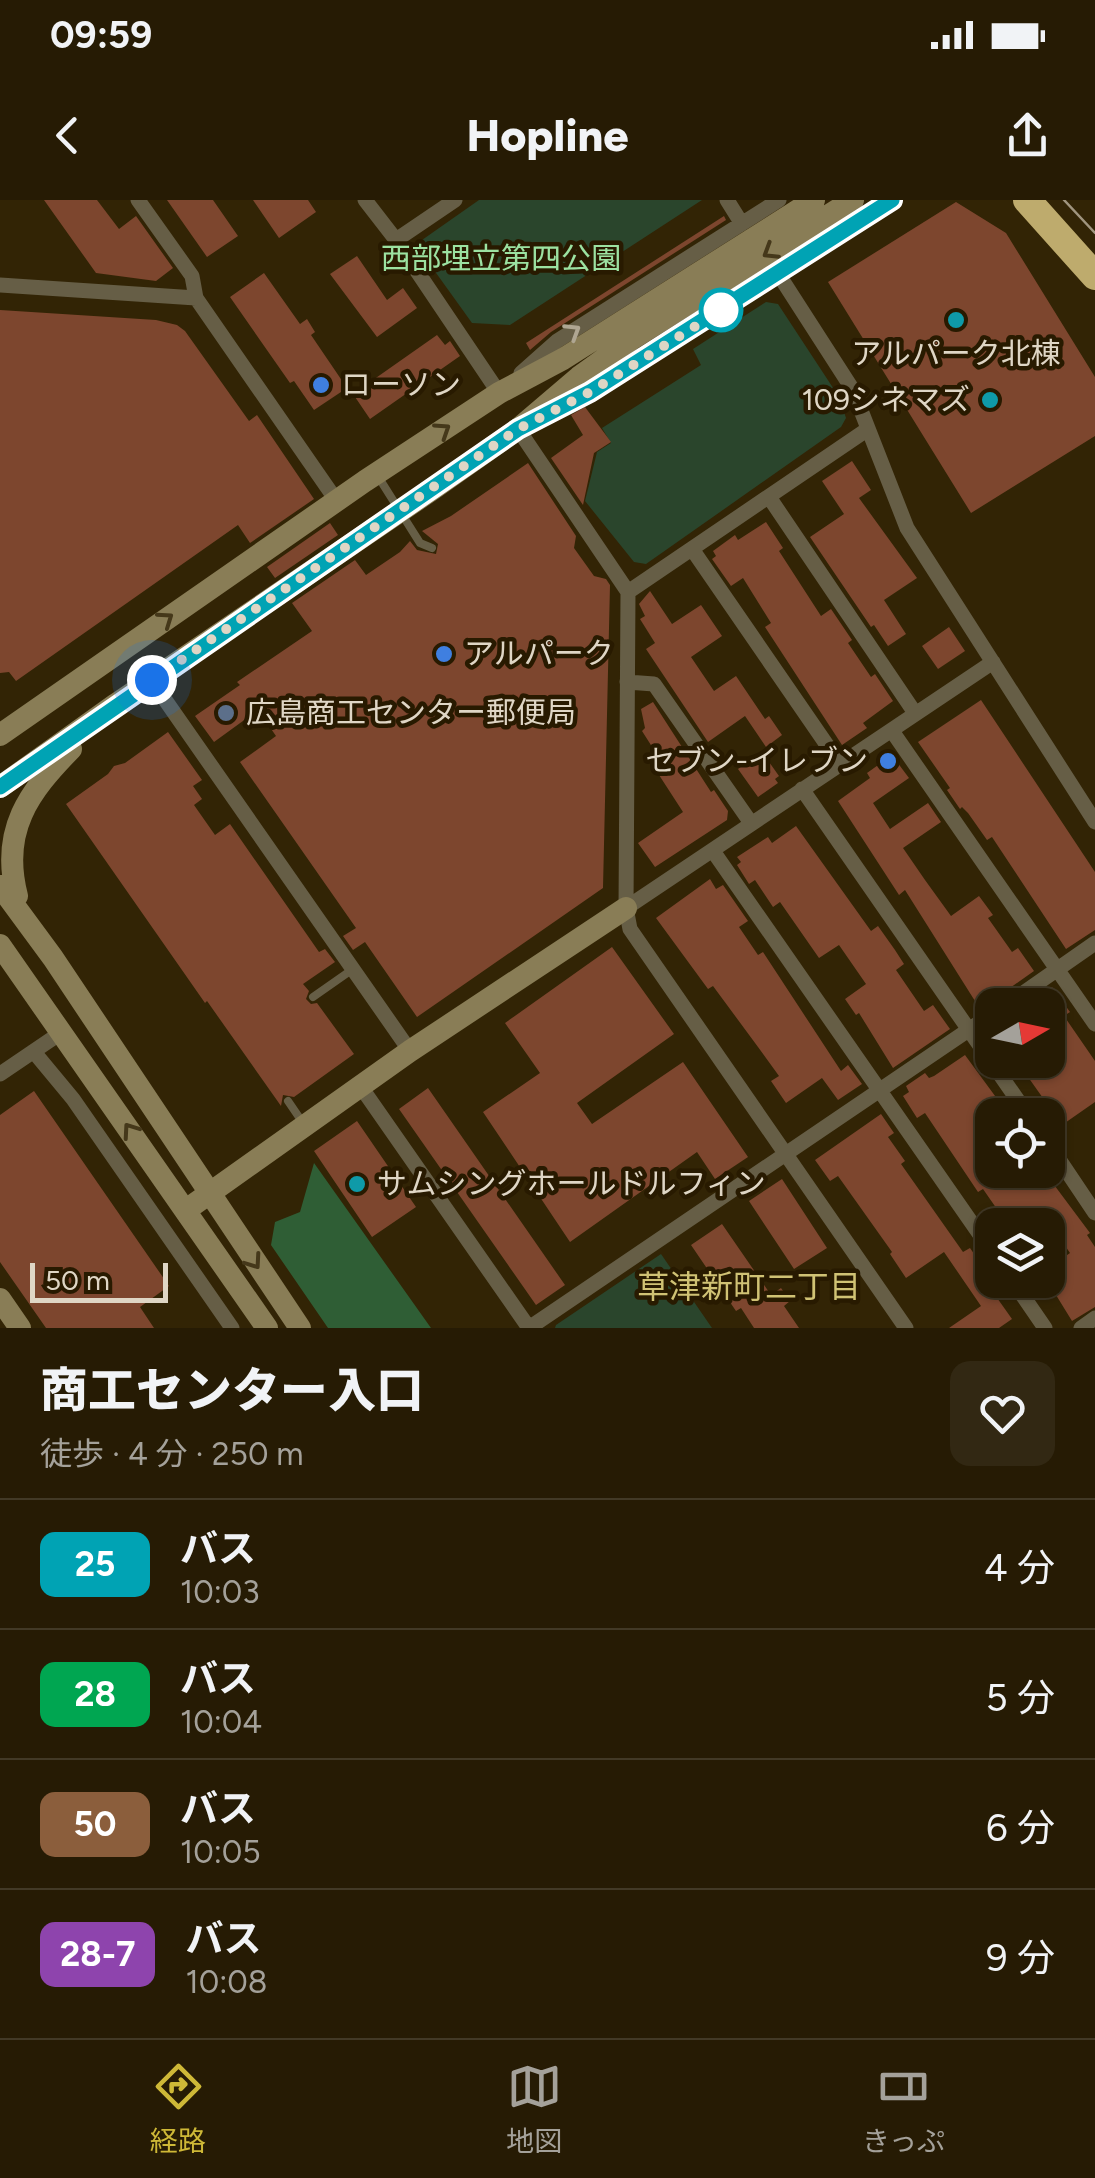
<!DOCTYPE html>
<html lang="ja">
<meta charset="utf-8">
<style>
:root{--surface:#261b04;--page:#322813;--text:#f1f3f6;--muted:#a4a19a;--line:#423926;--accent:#ceb837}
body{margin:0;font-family:Figtree,"Noto Sans JP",sans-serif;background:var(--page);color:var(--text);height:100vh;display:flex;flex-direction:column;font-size:38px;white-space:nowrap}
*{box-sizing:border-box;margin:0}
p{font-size:32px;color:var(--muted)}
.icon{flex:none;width:55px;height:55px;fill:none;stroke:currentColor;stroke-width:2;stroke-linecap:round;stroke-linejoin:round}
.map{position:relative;height:1128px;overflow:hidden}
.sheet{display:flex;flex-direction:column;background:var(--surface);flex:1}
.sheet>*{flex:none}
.badge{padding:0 20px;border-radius:15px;font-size:35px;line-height:65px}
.needle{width:65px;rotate:81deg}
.controls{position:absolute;left:975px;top:788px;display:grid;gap:20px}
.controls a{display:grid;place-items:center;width:90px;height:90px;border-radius:20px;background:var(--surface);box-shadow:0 2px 8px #0004,0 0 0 2px var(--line);font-size:50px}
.scale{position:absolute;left:30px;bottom:25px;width:138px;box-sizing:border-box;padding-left:10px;border:5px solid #dfd6c5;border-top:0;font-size:28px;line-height:35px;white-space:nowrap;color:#dfd6c5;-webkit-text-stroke:8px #281a00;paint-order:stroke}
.you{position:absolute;width:50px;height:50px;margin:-25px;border:8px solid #fff;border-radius:50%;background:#1a73e8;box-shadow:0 0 0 15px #1a73e833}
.map>.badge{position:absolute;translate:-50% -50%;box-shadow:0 0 0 5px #fff}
.round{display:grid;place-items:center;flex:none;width:105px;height:105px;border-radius:20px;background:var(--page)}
.headline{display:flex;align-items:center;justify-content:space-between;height:170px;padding:0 40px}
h1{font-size:48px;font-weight:800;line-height:75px}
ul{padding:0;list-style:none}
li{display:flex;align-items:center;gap:30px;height:130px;padding:0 40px;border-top:2px solid var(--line)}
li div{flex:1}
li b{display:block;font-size:38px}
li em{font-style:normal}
li .badge{min-width:110px;font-weight:700;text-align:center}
.status{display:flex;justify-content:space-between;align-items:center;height:70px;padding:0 50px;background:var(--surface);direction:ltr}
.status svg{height:28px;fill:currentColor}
header{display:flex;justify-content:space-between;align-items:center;height:130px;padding:0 40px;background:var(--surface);font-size:45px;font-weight:800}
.dock{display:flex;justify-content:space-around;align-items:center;height:140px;border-top:2px solid var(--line);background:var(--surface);font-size:28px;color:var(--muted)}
.dock a{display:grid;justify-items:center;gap:5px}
.dock .on{color:var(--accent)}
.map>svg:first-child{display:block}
.green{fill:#2a452c}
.forest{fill:#2f5e35}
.building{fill:#7d462e}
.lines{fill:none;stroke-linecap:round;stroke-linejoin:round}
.lane{stroke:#665e46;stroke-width:8}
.street{stroke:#665e46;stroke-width:15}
.secondary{stroke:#897d56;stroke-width:22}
.highway{stroke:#beab6d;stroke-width:28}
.tram{stroke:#a0957f;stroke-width:2.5}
.oneway{stroke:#45381a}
.oneway2{stroke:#afa692}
.line-casing{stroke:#fff;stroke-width:22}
.line{stroke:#00a3b4;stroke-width:15}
.walk{stroke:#dfd6c5;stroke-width:10;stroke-dasharray:0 18}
.stop-dot{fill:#fff;stroke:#00a3b4;stroke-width:5}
.culture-dot{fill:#0f9aa8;stroke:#281a00;stroke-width:4}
.shop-dot{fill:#3f7fe0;stroke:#281a00;stroke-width:4}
.service-dot{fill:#5c6f8a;stroke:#281a00;stroke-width:4}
.labels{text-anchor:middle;stroke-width:9;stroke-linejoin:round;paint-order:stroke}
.park-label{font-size:30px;fill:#9ce2a1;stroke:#281a00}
.poi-label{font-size:30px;fill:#dfd6c5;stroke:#281a00;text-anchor:start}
.neighbourhood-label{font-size:32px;fill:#d0c274;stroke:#281a00}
</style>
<div class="status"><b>09:59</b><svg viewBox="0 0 49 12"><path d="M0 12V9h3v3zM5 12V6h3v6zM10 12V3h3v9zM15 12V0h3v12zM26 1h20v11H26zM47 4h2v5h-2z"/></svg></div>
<header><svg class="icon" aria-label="back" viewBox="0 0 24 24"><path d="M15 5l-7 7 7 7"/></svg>Hopline<svg class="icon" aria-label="share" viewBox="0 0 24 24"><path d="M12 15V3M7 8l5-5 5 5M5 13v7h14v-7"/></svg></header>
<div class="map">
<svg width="1095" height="1128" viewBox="0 0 1095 1128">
<rect width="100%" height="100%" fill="#322405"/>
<path class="green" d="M479,0H702L510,125L472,123L421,52L422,40Z
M766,102L778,104L839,197L846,218L841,227L646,364L634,362L585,301L597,252L611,243L602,228L701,165L693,149Z
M661,1054L712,1128H555L556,1125Z"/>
<path class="forest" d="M314,963L431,1128H328L271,1045L275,1022L300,1012Z"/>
<path class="building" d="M44,0H97L119,29L136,16L173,68L156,81L96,73Z
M167,0H213L238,36L207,57Z
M253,0H308L316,12L279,38Z
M956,2L1006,33L1095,177V236L971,313L828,82Z
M724,16L726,20L551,132L530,150L526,143Z
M357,56L387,100L403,88L417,108L377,137L330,74Z
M264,73L300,124L307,119L315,132L311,135L347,188L314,210L294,181L290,183L230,97Z
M0,110L156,120L177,125L185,131L249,221L257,215L314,299L250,343L238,325L16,481L9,472L0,473Z
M437,135L445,145L450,141L460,156L370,219L353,194Z
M585,207L611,242L594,253L583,305L551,258L583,235L571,215Z
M852,261L871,290L859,298L917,378L884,400L906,434L888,446L874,425L871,427L810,337L844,314L822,281Z
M528,263L576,336L574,348L594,376L606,379L610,385L603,688L417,817L365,742L353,750L343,736L356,728L240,562L276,536L258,510L214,542L195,516L240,485L237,482L312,431L292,403L355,360L366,375L400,352L410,341L417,350L436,354L438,344L422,331L451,316Z
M766,322L783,348L779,351L821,416L831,409L852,440L848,443L871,477L875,474L893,501L863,523L867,528L842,545L765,427L771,423L743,378L731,386L712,359L716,356L713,351L735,335L738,340Z
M330,323L338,335L275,378L267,367Z
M650,391L672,424L701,405L722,436L691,457L714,491L736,476L765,519L769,516L782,535L766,547L745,516L708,542L646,449L655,443L640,419L645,416L639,404Z
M949,427L965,451L938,469L922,446Z
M981,500L1095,672V730L1066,749L992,637L987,640L968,613L962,607L960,609L947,590L950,588L918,542Z
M653,502L711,592L714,590L728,611L727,620L655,667L638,643L683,612L648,558L656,553L642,531L645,528L641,509Z
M168,532L202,580L193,586L202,599L194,605L215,635L230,624L319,752L325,749L335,762L303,784L309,791L306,799L311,804L317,803L354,854L294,897L283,895L281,906L207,801L205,803L66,604L108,574L114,566L125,563Z
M762,552L779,576L775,579L778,583L758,597L738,569Z
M888,558L897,562L909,578L873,603L890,629L928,603L941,622L903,648L925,680L951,716L979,696L993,715L988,718L1012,752L1018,748L1034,771L980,809L905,690L899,695L838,601L870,578L867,573Z
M796,626L871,731L878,726L895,750L904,764L896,770L924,811L933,805L950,829L893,868L859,813L856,815L845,799L866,784L839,745L819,758L780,702L773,707L755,680L749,684L737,665L741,662L737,657L768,637L772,643Z
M710,679L716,689L723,685L748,721L739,727L758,755L763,752L841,871L848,865L862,884L838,900L822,878L786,903L771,881L779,876L758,847L713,786L708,789L656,718Z
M612,747L674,834L577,903L592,924L683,862L748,957L715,979L697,952L570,1042L483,912L540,873L505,823Z
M1052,787L1070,812L1064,816L1095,861V902L1062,925L1016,860H1048V790Z
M965,855L1009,915H992V970H1043L1090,1033L1087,1035L1095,1047V1107L1072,1121L1048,1082V1068L1070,1053L1051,1025H1008L983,989L978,992L925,913L917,918L903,896L909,892L906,886L925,873L929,878L934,876Z
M428,888L565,1085L536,1105L399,909Z
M34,891L169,1086L140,1107L154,1128H46L0,1062V915Z
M881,914L894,933L888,937L905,961L901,964L963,1052L970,1048L988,1074L983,1078L1012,1119L999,1128H949L981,1106L944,1052L906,1078L890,1054L892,1052L838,976L830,981L815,960Z
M357,921L416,1007L372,1037L314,951Z
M782,979L827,1048L794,1069L749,1001Z
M722,1024L771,1095L781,1088L790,1101L784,1106L799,1128H754L741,1108L736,1111L691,1045Z"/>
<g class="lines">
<path class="lane" d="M379,278L420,343L432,348
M313,797L353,769
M288,901L303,923"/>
<path class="street" d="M138,0L192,76L196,98
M365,0L396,40L499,193L504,188
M727,0L742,24
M396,40L455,0
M779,75L853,190L907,328L1095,622
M0,85L196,98L336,300
M521,173L557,141L779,0
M547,214L590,192L892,0
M522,227L518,229L628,392L626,708L630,729L906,1128
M769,297L915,513
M692,349L840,564
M628,392L868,229
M152,481L410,851
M627,482L654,484L751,623
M892,531L1095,824
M802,589L1028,915
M713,651L992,1052
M626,708L993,462
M1006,805L1095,743
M34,852L73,899L232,1128
M0,874L62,832
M361,887L529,1128
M1048,943L1095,1013
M1012,1080L1045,1128
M529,1128L992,814
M1081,1128L1095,1118"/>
<path class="secondary" d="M0,535L365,281L499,193L563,159L814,0
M0,587L116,504L433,289L518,229L579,177L632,139L853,0
M0,686L53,758L300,1128
M17,696C0,630 29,592 71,549
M0,745L267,1128
M186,1010L410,851L626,708
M0,1099L20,1128"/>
<path class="highway" d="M1027,0L1095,76"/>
<path class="tram" d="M1064,0L1095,33"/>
</g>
<defs><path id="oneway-chevron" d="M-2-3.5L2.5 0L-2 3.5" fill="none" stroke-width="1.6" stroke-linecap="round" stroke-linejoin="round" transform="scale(2.5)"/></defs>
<g class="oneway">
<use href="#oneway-chevron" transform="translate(770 52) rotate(148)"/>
<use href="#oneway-chevron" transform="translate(443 230) rotate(-33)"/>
<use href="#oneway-chevron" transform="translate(166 419) rotate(-35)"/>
<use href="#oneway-chevron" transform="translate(130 930) rotate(-125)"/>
<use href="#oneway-chevron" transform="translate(254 1062) rotate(55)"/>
</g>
<use class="oneway2" href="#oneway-chevron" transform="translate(573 131) rotate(-32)"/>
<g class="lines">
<defs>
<path id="line" d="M0,587L518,229L590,192L892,0"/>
</defs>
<use href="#line" class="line-casing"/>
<use href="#line" class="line"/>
<path class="walk" d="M152,480L518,229L590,192L728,106L721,110"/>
</g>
<circle class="stop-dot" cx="721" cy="110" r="20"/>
<g class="culture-dot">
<circle cx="956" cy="120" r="10"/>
<circle cx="990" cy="200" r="10"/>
<circle cx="357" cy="984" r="10"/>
</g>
<g class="shop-dot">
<circle cx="321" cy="185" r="10"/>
<circle cx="444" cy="454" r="10"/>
<circle cx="888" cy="561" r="10"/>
</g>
<circle class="service-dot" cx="226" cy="513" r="10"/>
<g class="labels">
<g class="park-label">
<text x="501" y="69">西部埋立第四公園</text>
</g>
<g class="poi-label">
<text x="956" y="164" text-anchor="middle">アルパーク北棟</text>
<text x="341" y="195">ローソン</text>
<text x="970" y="210" text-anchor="end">109シネマズ</text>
<text x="464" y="464">アルパーク</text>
<text x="246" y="523">広島商工センター郵便局</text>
<text x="868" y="571" text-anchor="end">セブン-イレブン</text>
<text x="377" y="994">サムシングホールドルフィン</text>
</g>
<g class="neighbourhood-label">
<text x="749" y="1098">草津新町二丁目</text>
</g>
</g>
</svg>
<div class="controls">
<a><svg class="needle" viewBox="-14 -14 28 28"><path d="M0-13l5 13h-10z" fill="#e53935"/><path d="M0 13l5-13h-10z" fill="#a4a19a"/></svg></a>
<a><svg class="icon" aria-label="locate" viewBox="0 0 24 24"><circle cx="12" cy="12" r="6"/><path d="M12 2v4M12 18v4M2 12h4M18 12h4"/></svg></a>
<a><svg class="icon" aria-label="layers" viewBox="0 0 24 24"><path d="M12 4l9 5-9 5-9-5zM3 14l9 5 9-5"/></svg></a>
</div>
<div class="scale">50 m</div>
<div class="you" style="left:152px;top:480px"></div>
</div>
<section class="sheet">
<div class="headline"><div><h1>商工センター入口</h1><p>徒歩 · 4 分 · 250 m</p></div><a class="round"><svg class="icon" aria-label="heart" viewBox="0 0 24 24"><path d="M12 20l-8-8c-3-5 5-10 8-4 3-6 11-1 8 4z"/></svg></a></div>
<ul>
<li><span class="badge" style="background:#00a3b4;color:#fff">25</span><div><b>バス</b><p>10:03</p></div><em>4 分</em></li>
<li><span class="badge" style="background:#00a651;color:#fff">28</span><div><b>バス</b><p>10:04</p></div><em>5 分</em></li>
<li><span class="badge" style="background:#8b5e3c;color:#fff">50</span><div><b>バス</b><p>10:05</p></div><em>6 分</em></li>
<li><span class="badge" style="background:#8e44ad;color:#fff">28-7</span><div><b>バス</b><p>10:08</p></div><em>9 分</em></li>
</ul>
</section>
<nav class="dock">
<a class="on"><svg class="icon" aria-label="directions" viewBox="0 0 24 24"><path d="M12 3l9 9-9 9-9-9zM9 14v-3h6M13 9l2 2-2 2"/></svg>経路</a>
<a><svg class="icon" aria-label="map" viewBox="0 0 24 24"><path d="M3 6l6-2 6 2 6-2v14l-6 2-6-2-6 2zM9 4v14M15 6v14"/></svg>地図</a>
<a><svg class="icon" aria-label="tickets" viewBox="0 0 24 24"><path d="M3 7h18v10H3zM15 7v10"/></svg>きっぷ</a>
</nav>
